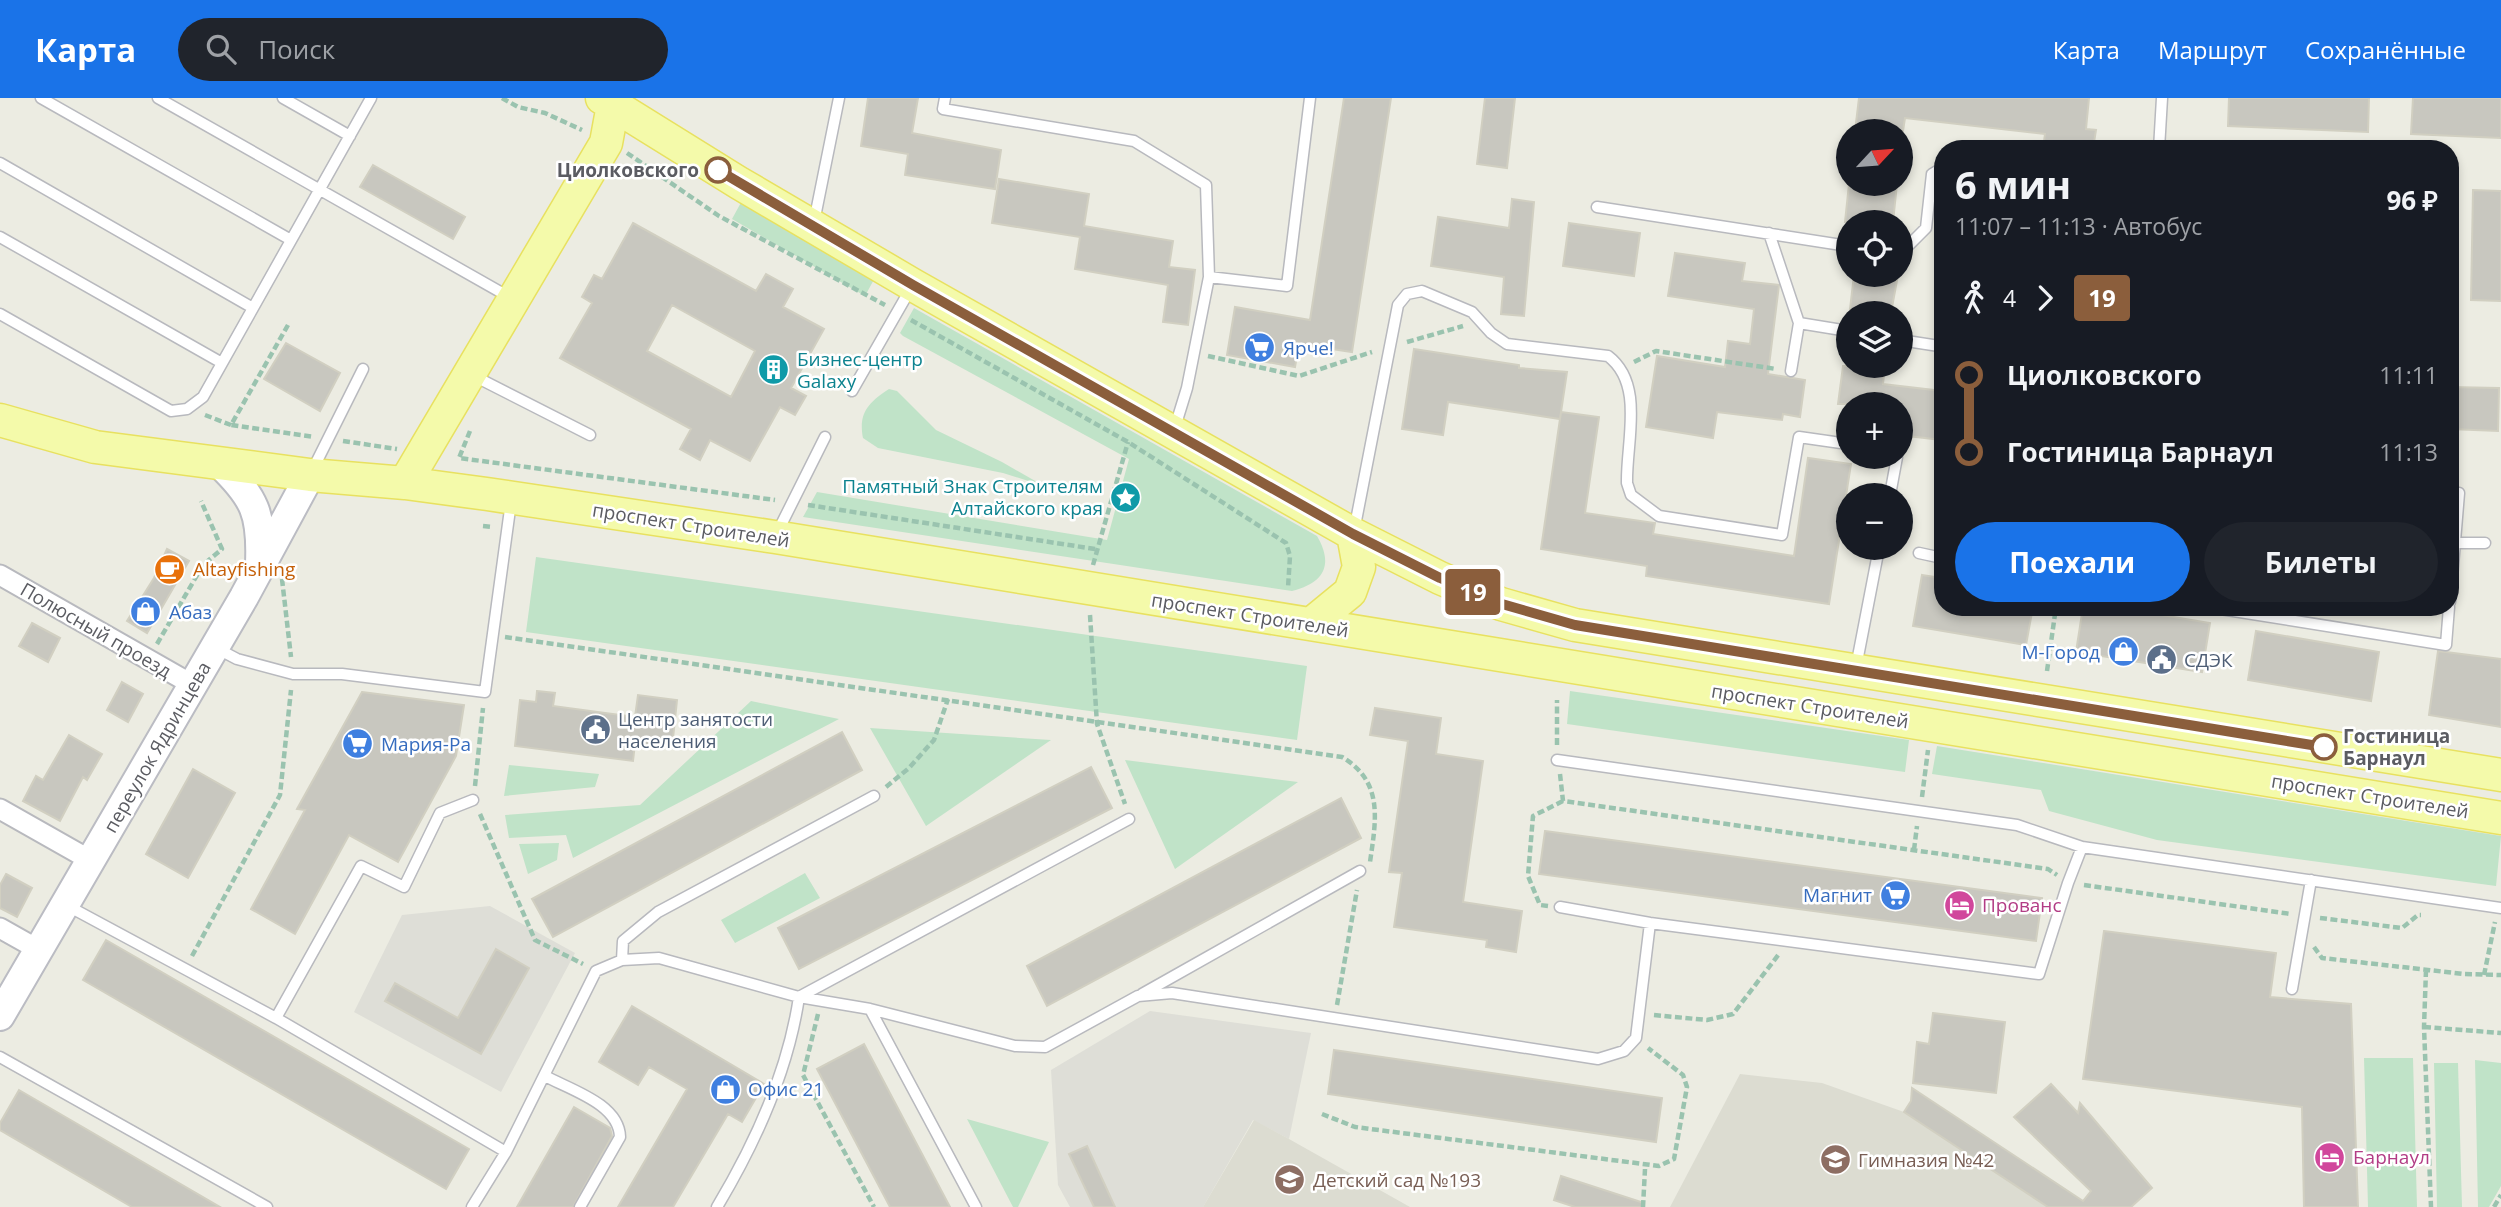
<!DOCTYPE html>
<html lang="ru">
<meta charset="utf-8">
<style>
:root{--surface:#171b24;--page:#20242c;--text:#f1f3f6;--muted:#9ea1a6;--accent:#1a73e8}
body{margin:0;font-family:"Open Sans",sans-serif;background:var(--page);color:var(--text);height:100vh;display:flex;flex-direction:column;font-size:26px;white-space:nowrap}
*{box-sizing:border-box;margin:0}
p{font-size:23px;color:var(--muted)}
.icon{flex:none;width:38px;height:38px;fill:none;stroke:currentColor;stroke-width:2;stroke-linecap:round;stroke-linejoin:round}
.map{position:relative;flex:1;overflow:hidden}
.drawer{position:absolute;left:1934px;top:42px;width:525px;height:476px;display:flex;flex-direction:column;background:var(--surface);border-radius:28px;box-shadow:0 4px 10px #0003}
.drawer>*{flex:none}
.badge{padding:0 14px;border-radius:5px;font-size:24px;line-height:46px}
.needle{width:46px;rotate:64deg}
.buttons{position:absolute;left:1836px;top:21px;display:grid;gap:14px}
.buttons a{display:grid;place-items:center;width:77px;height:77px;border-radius:50%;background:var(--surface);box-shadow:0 4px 10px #0003;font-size:35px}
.map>.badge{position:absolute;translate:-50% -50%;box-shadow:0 0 0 4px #fff}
.legs{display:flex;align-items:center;gap:10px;height:77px;padding:0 21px;font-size:23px}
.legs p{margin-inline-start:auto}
.summary{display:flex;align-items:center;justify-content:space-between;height:119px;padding:0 21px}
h1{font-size:38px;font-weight:700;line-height:52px}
.action{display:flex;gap:14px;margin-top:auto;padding:14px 21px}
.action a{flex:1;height:80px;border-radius:42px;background:var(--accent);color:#fff;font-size:28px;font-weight:700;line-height:80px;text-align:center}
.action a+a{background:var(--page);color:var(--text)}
ul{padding:0 21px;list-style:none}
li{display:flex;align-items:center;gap:24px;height:77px;font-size:26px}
li i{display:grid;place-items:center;width:10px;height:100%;margin:0 9px;background:currentColor}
li i::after{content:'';width:18px;height:18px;margin:-9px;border:5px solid;border-radius:50%;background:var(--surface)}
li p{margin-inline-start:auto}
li:first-child i{background:linear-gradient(#0000 50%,currentColor 0)}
li:last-child i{background:linear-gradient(currentColor 50%,#0000 0)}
header{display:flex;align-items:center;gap:42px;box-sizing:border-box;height:98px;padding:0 35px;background:var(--accent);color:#fff}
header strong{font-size:33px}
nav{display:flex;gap:38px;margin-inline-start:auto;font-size:24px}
.search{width:490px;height:63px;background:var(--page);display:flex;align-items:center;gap:18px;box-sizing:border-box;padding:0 24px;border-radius:38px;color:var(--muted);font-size:26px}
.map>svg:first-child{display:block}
.industrial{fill:#deded7}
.education{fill:#dcdcd1}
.green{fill:#c0e3c8}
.building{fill:#c8c7bf;stroke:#d1cfc1;stroke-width:2;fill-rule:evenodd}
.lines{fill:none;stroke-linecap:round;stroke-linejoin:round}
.lane-casing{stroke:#b8b9be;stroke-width:13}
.street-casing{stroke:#b8b9be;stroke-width:23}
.secondary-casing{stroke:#bbbcc3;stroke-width:32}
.primary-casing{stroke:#e8e160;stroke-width:35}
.path{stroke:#9ac3af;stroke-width:4.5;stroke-dasharray:7 3.5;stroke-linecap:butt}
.lane{stroke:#fff;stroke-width:10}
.street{stroke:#fff;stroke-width:19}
.secondary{stroke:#fff;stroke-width:28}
.primary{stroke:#f4faaa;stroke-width:32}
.line-1-casing{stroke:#fff;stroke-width:16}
.line-1{stroke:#8b5e3c;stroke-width:10}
.stop-1-dot{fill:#fff;stroke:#8b5e3c;stroke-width:3.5}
.labels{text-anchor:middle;stroke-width:5;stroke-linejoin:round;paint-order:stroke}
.stop-label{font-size:19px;font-weight:bold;fill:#5b5c62;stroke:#fff;text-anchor:end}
.shop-label{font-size:19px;fill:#366cbe;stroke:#fff;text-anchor:start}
.culture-label{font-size:19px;fill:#0d838f;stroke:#fff;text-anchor:start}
.street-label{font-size:19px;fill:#5b5c62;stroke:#fff}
.food-label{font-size:19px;fill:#c56008;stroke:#fff;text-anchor:start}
.service-label{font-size:19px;fill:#4e5e75;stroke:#fff;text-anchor:start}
.hotel-label{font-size:19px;fill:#b23c85;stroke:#fff;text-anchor:start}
.education-label{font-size:19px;fill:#785e54;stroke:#fff;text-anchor:start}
</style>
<header>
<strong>Карта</strong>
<div class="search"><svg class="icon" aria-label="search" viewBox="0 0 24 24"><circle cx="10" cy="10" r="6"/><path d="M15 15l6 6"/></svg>Поиск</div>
<nav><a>Карта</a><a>Маршрут</a><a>Сохранённые</a></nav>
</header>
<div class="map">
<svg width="2501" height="1109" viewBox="0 0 2501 1109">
<rect width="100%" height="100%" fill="#ecece2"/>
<path class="industrial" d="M490,808L575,855L501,994L354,914L402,817Z
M1150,913L1311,935L1289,1041L1253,1022L1203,1109H1070L1058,1087L1051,972Z"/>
<path class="education" d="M1740,976L1822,985L1904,1014L2048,1109H1670Z
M1254,1022L1289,1041L1410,1109H1203Z"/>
<path class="green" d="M744,99L877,176L865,198L732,121Z
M914,210L1317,438C1334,467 1324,485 1292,493L803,419L817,394L1107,442L1129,361L903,238L900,235Z
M889,291L897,293L936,332L1002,364L1044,388L1003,375L878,350L863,340C858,315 869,304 889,291Z
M536,459L1307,568L1297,642L526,534Z
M1570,593L1909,642L1905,674L1567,626Z
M751,603L839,621L573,760L566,737L509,740L505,717L640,707Z
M870,630L1051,642L926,728Z
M1937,648L2501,738L2496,788L2157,742L2049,713L2041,692L1932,676Z
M1125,662L1298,684L1175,771Z
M509,667L599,676L595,689L504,698Z
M559,745L557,762L528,776L519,746Z
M805,775L820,800L735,845L721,822Z
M2364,960H2413L2417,1109H2368Z
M2475,962L2501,965V1088L2489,1109H2478Z
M2434,965H2458L2462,1109H2437Z
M967,1021L1049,1044L1018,1109H1013Z"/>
<path class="building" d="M868,0H918L912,35L1001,52L995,91L905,77L908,56L861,48Z
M1344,0H1391L1352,254L1299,246L1295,269L1227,257L1235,209L1310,222Z
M1485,0H1515L1507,70L1477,66Z
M1859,0H2089L2086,31L2096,32L2093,51H2043L2045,36L1905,20L1903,33H1855Z
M2229,0H2369L2368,34L2228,28Z
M2413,0H2501V40L2411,36Z
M373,67L465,119L453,141L360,89Z
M999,81L1089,96L1084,128L1173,143L1169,169L1195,172L1188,227L1163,224L1168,187L1075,171L1080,139L992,125Z
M1849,86H1897L1893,124H1845Z
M2473,92L2501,93V203L2471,202Z
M1512,101L1534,104L1524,218L1501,216L1504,179L1431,168L1438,119L1509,130Z
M633,125L756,193L766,176L793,191L783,209L824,231L791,290L806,298L795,317L780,309L750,363L710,342L700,362L680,351L691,331L560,260L592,205L582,199L594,177L602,181ZM672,207L755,253L731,299L647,253Z
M1569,125L1640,135L1634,178L1563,168Z
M1675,155L1745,165L1742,183L1779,187L1768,276L1805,282L1800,319L1783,316L1782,322L1717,314L1713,340L1646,329L1657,258L1725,269L1728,243L1750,246L1754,211L1668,198Z
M1854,177H1898L1891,215L1850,211Z
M286,245L340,275L320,313L264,281Z
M1414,251L1519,267V270L1567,274L1560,321L1448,304L1443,337L1402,331Z
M1843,268H1885L1883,286L1942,293V342L1900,337V306H1838Z
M2450,289L2499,290L2498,333L2450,331Z
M1561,314L1599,319L1585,415L1655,425L1653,436L1794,458L1808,360L1851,366L1829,506L1646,478L1647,468L1541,451Z
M167,451L189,463L147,535L127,523L154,480Z
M1922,477L1942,480V509H2033L2026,547L1913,528Z
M2083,509H2114L2210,525L2202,574L2076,554Z
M32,525L60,540L48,564L19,548Z
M2256,533L2379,554L2371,603L2248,582Z
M2438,553L2501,561V629L2429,617Z
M122,584L143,596L128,624L107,612Z
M537,593L555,595L553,608L635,619L638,597L677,602L672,650L635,646L633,663L515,648L520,602L536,604Z
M362,594L464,607L456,658L398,764L349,737L295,836L251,811L305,712L297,711Z
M1375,610L1441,620L1436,656L1483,663L1463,804L1522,813L1516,854L1486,849L1487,842L1394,829L1402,775L1389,774L1408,643L1370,637Z
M842,634L862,672L553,839L532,801Z
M69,637L102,656L87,682L83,679L60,723L23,703L36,678L43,682Z
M1091,669L1112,710L799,871L778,830Z
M193,671L235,695L188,780L146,756Z
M1341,700L1361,740L1047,908L1027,868Z
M1545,733L2042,800L2036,843L1539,776Z
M6,776L32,790L17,819L0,810V787Z
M2104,833L2276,855L2270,899L2351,906L2358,1109H2304L2302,1009L2083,981Z
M106,842L469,1051L446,1091L83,882Z
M496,851L529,870L481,956L385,903L395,885L458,920Z
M632,908L764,986L742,1024L728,1016L673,1109H618L687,991L649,969L638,987L599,964Z
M1933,915L2005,924L1996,995L1913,985L1917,944L1929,946Z
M864,946L950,1109H890L817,971Z
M1334,952L1662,1000L1656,1044L1328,996Z
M2051,986L2078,1015L2080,1005L2152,1090L2131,1109H2048L1904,1014L1911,1003L1912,990L2083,1103L2091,1093L2014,1019Z
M19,992L220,1109H132L0,1032V1025Z
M574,1009L610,1030L612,1038L573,1109H517Z
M1087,1048L1115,1109H1094L1069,1056Z
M1561,1078L1644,1105V1109H1575L1554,1102Z"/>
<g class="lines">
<defs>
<path id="lane" d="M41,0L291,142
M158,0L511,200
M283,0L350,38
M945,0L943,11L1134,43L1206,87L1209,179L1187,290L1175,329
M2159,51L2162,0
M0,65L253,210
M1597,109L1848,148
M814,124L839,0
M1769,135L1799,225
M0,139L222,265
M1900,156L1926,130L1932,76L1942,70
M1209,179L1287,188L1310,0
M0,216L171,313L187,311L203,299L371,0
M1900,242L1939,248
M1791,273L1799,225L1848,233
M474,278L590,337
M852,293L911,190
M313,371L363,271
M2450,394L2459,395L2450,504
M1890,397L1897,359
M1354,433L1398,207L1407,196L1422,193L1472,214L1491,235L1507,246L1608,258C1645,286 1626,344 1627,385L1631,397L1659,418L1782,437L1799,339L1848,346
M777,435L825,339
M2456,445H2485
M1919,455L1942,460
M2208,509L2446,547L2449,509
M218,551L237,561L293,576H342L485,594L511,404
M1856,569L1879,450
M1557,662L2017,727L2082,749L2501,810
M66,807L276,920L506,1054
M1560,809L1650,825L2039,876L2068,785L2082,749
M622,862L623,843L658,814L874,698
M2292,891L2311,782
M1142,896L1360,773
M870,911L976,1109
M276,920L361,768L404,789L440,715L473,702
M0,959L267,1109
M545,978C571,992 619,1006 620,1039L580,1109
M472,1109L506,1054L596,873L622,862L659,860L799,899L870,911L1015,948L1045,949L1138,898L1172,895L1598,961L1624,953L1636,940L1650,825
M717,1109C756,1044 788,974 799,899L1129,721"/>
<path id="street" d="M0,477L193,587
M0,711L90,762
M0,830L39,852"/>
<path id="secondary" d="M220,366C255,400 262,416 260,465
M0,918L244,499L310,377"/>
<path id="primary" d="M602,0L739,85L913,187L1353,436L1440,480L1501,506L1575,527L2501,677
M0,322L95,349L310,377L405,385L487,396L775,439L2501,720
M405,385L606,45L613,7
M1311,526L1350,494L1359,469L1353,436"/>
</defs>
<use href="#lane" class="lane-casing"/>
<use href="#street" class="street-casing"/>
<use href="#secondary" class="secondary-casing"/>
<use href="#primary" class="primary-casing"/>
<path class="path" d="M502,0L518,9L545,15L582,32
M627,55L719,118L885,207
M911,222L1128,344L1286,445L1290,458L1288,490
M288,227L231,327L314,339
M1407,244L1463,228
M1208,258L1299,278L1372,254
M1634,264L1656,253L1776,271
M205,317L231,327
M470,333L459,360L775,402
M343,343L397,351
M808,407L1095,451
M483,428L493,429
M1093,467L1128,344
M282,481L291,559
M1090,517L1097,626L1125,706
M505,539L1342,659C1384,684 1376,722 1370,764
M157,546L203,467L222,451L201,403
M2047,573L2056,509
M1557,647V602
M1560,676L1563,703L2048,771L2057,777
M475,688L483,610
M886,689L909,670L934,642L948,601
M1922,699L1928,652
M480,716L535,842L583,866
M1914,752L1917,728
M2084,787L2291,816
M1548,808L1540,807L1528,778L1533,718L1563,703
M2320,820L2402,830L2418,817H2421
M2314,849L2322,860L2464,876L2501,877
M192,858L280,697L291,592
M2426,872L2424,929L2431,1109
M2484,877L2495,824
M1337,907L1357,792
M818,916L803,977L874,1109
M1654,917L1707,922L1733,916L1779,856
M2424,929L2501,935
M1322,1016L1355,1029L1659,1068L1674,1061L1687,989L1683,977L1648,950
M1643,1109L1645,1071
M2494,1109L2501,1097"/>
<use href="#lane" class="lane"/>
<use href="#street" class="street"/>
<use href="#secondary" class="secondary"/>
<use href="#primary" class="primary"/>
</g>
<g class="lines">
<defs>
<path id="line-1" d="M718,72L913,187L1353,436L1440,480L1502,506L1575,527L2324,649"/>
</defs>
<use href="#line-1" class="line-1-casing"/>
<use href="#line-1" class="line-1"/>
</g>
<defs>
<symbol id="supermarket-disc" viewBox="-11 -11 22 22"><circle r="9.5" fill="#3f7fe0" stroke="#fff"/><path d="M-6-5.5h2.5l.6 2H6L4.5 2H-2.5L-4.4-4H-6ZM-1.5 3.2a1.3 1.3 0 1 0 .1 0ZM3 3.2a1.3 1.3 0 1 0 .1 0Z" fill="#fff"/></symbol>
<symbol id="building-disc" viewBox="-11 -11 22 22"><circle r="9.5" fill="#0f9aa8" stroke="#fff"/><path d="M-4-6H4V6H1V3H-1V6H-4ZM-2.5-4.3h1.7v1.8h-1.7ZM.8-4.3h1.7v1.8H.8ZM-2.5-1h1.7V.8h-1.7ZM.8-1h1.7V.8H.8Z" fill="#fff"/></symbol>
<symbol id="sight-disc" viewBox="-11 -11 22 22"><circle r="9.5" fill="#0f9aa8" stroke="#fff"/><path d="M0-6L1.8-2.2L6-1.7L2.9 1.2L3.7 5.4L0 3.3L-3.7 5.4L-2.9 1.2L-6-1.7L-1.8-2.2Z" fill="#fff"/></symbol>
<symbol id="cafe-disc" viewBox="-11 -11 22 22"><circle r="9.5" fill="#e8710a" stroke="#fff"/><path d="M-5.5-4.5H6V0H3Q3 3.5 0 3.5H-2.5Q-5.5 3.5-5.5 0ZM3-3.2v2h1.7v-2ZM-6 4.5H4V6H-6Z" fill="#fff"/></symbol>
<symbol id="shop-disc" viewBox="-11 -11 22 22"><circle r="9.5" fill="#3f7fe0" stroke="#fff"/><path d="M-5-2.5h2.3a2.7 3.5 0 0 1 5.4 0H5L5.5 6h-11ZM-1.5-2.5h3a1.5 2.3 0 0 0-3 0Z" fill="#fff"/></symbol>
<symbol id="civic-disc" viewBox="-11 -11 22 22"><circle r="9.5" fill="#5c6f8a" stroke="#fff"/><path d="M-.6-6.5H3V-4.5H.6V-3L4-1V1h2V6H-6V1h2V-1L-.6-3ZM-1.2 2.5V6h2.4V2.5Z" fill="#fff"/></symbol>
<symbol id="hotel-disc" viewBox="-11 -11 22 22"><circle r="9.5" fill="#d1479c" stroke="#fff"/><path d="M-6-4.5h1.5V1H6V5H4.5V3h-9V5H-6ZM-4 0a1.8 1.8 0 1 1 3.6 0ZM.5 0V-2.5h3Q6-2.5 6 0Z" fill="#fff"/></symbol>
<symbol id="school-disc" viewBox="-11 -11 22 22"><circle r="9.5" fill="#8d6e63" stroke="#fff"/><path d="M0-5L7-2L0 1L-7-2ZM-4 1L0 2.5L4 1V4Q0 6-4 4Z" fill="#fff"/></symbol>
</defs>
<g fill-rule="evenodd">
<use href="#supermarket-disc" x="1242" y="232" width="35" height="35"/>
<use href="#building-disc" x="756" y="254" width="35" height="35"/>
<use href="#sight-disc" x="1108" y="382" width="35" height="35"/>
<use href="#cafe-disc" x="152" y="454" width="35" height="35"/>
<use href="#shop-disc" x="128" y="496" width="35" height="35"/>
<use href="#shop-disc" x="2106" y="536" width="35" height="35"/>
<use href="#civic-disc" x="2144" y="544" width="35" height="35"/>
<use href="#civic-disc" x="578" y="614" width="35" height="35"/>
<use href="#supermarket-disc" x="340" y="628" width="35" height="35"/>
<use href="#supermarket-disc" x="1878" y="780" width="35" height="35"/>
<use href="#hotel-disc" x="1942" y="790" width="35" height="35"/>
<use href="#shop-disc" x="708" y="974" width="35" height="35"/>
<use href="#hotel-disc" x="2312" y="1042" width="35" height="35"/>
<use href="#school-disc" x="1818" y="1044" width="35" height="35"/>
<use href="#school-disc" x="1272" y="1064" width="35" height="35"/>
</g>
<g class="stop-1-dot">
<circle cx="718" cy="72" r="12"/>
<circle cx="2324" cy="649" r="12"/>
</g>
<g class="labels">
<g class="stop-label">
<text x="699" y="79">Циолковского</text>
<text x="2343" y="645" text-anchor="start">Гостиница<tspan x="2343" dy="22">Барнаул</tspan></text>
</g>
<g class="shop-label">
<text x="1283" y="257">Ярче!</text>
<text x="169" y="521">Абаз</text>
<text x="2100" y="561" text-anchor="end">М-Город</text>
<text x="381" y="653">Мария-Ра</text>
<text x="1872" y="804" text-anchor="end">Магнит</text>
<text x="748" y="998">Офис 21</text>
</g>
<g class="culture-label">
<text x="797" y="268">Бизнес-центр<tspan x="797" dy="22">Galaxy</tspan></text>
<text x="1103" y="395" text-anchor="end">Памятный Знак Строителям<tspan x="1103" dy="22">Алтайского края</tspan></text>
</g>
<g class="street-label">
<text transform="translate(691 427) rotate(9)" y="7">проспект Строителей</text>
<text transform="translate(1250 517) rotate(9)" y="7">проспект Строителей</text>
<text transform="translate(96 532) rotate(30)" y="7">Полюсный проезд</text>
<text transform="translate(1810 608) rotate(9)" y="7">проспект Строителей</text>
<text transform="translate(157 649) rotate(-60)" y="7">переулок Ядринцева</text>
<text transform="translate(2370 698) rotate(9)" y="7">проспект Строителей</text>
</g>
<g class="food-label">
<text x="193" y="478">Altayfishing</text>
</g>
<g class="service-label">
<text x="2184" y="569">СДЭК</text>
<text x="618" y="628">Центр занятости<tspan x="618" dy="22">населения</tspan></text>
</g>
<g class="hotel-label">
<text x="1982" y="814">Прованс</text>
<text x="2353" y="1066">Барнаул</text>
</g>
<g class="education-label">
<text x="1858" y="1069">Гимназия №42</text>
<text x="1313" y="1089">Детский сад №193</text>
</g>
</g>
</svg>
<div class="buttons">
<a><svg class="needle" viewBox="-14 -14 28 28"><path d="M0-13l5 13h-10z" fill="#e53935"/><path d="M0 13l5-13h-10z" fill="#9ea1a6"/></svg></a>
<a><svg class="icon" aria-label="locate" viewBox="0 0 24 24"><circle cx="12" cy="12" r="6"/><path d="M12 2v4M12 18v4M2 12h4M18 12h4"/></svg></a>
<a><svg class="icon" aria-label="layers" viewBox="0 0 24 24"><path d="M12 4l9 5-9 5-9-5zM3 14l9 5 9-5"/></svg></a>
<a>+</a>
<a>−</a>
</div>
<b class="badge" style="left:1473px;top:494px;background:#8b5e3c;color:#fff">19</b>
<section class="drawer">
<div class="summary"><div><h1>6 мин</h1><p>11:07 – 11:13 · Автобус</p></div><b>96 ₽</b></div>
<div class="legs"><svg class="icon" aria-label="walk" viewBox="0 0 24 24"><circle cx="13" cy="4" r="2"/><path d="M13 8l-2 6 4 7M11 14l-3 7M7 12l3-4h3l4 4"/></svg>4<svg class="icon" aria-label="forward" viewBox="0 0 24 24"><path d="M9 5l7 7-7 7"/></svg><b class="badge" style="background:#8b5e3c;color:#fff">19</b></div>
<ul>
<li><i style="color:#8b5e3c"></i><b>Циолковского</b><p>11:11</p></li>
<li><i style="color:#8b5e3c"></i><b>Гостиница Барнаул</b><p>11:13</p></li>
</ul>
<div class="action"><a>Поехали</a><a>Билеты</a></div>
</section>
</div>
